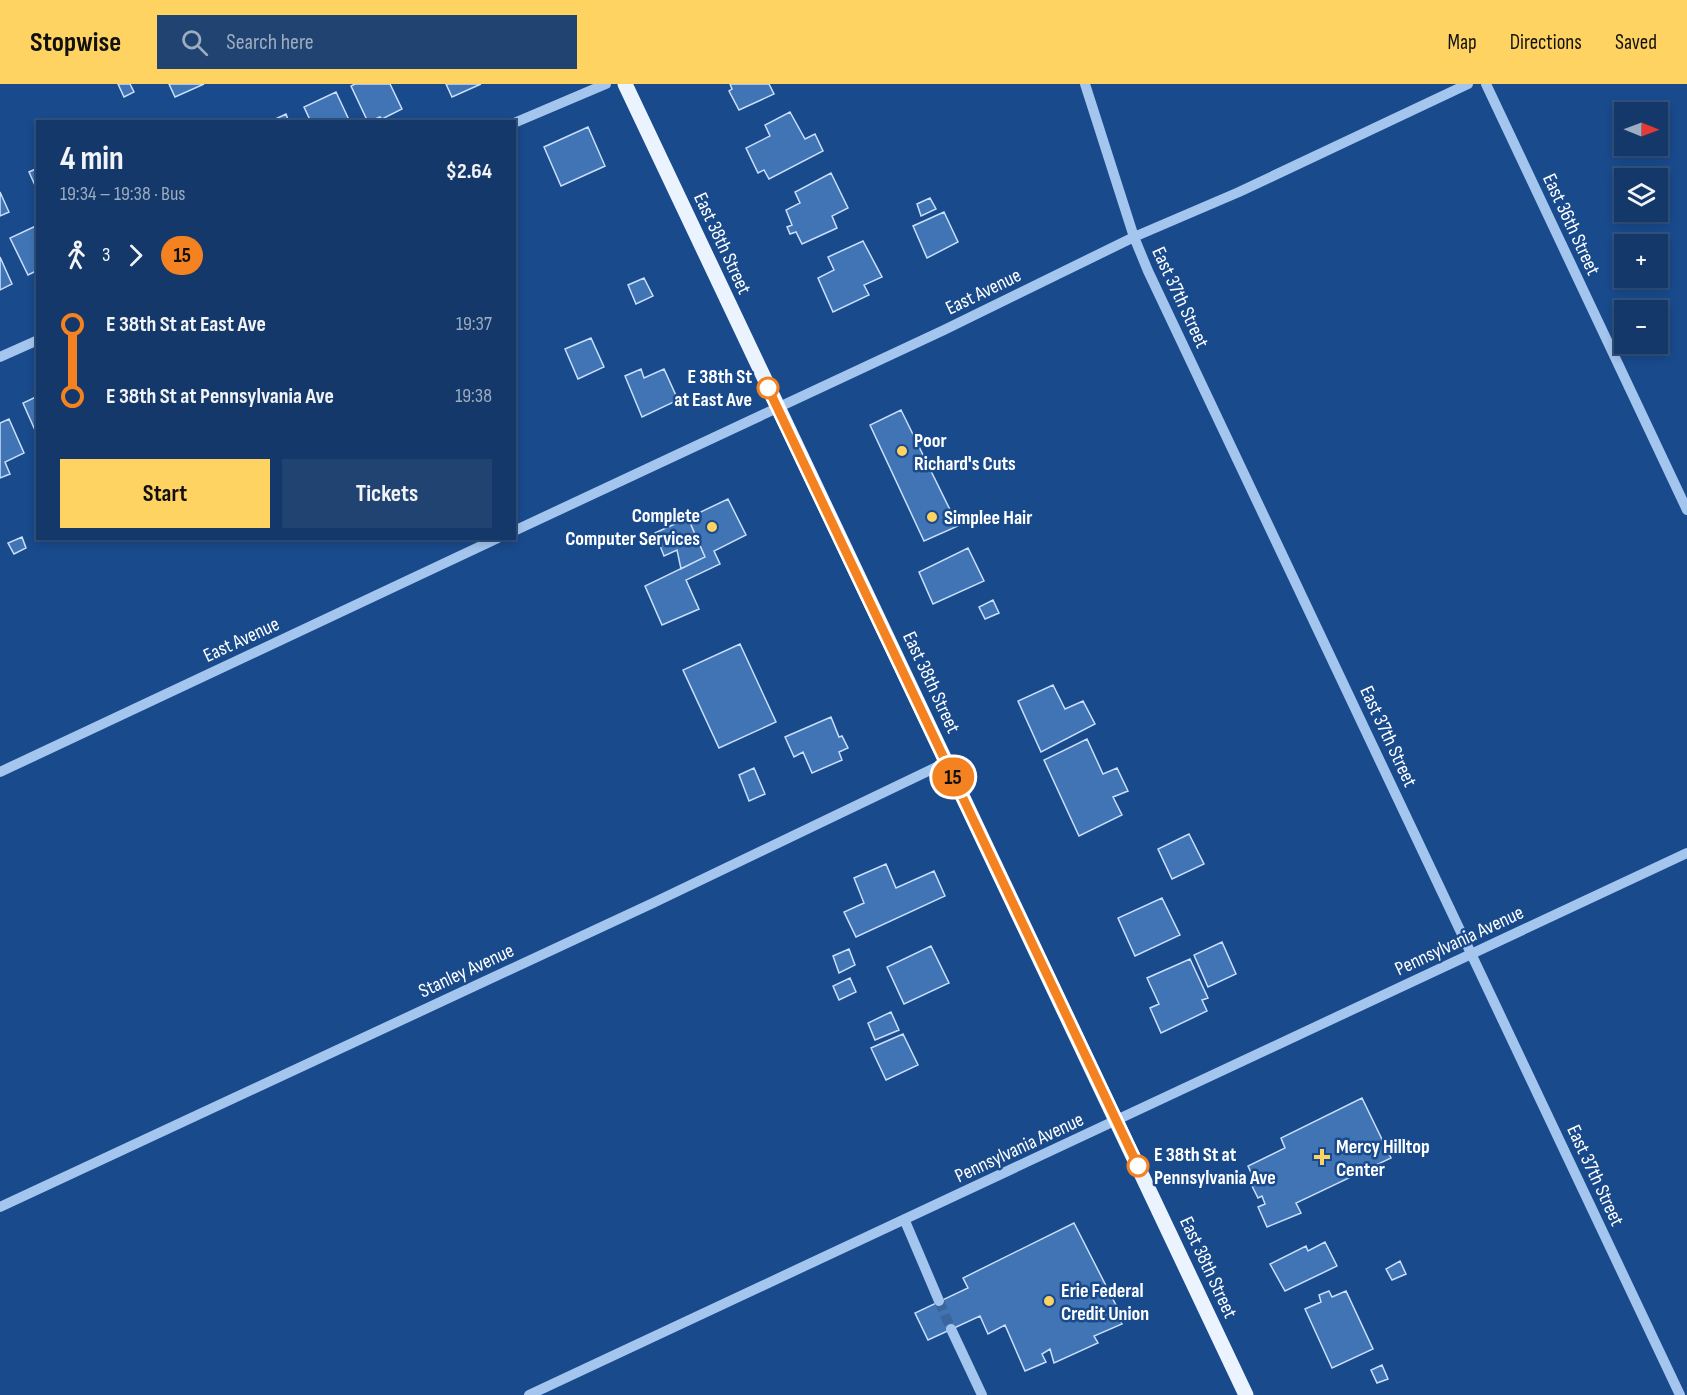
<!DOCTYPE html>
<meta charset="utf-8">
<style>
:root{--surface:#133869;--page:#204371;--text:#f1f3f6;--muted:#9dacc0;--line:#32527d;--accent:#ffd361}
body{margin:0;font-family:"Sofia Sans Condensed",sans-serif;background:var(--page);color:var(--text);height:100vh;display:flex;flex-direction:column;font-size:22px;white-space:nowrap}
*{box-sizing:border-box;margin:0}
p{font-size:20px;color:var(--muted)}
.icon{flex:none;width:33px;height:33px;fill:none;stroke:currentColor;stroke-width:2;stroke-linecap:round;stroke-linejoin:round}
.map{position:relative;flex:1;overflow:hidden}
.sheet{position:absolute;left:36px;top:36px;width:480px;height:420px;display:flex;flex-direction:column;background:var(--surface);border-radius:0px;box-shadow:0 3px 9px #0003,0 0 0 2px var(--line)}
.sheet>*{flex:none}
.badge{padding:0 12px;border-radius:20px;font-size:21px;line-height:39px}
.needle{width:39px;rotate:91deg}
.controls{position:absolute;left:1614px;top:18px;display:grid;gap:12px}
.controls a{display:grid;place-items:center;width:54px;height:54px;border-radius:0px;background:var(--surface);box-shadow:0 3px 9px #0003,0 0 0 2px var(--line);font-size:30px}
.map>.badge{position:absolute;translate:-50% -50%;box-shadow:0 0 0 3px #fff}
.legs{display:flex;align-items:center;gap:9px;height:66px;padding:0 24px;font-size:20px}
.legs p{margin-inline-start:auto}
.head{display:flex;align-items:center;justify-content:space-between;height:102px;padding:0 24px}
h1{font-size:33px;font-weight:700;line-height:45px}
.action{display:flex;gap:12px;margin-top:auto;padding:12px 24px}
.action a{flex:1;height:69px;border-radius:0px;background:var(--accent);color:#111;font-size:24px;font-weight:700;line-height:69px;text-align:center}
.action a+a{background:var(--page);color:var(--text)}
ul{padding:0 24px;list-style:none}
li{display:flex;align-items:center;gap:21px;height:72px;font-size:22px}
li i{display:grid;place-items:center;width:9px;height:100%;margin:0 8px;background:currentColor}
li i::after{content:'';width:15px;height:15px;margin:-8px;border:4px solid;border-radius:50%;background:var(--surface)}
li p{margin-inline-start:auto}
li:first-child i{background:linear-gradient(#0000 50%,currentColor 0)}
li:last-child i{background:linear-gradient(currentColor 50%,#0000 0)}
header{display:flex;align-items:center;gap:36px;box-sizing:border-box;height:84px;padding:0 30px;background:var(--accent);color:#111}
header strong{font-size:28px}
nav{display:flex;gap:33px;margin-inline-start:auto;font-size:21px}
.search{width:420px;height:54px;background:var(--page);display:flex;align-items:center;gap:15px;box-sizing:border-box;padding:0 21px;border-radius:0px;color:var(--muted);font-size:22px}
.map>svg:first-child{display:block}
.building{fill:#4174b5;stroke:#cadffa;stroke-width:1.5}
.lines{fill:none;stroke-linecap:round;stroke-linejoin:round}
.minor-tunnel{stroke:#3c659d;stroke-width:10;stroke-dasharray:10 5;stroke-linecap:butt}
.minor{stroke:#a4c5ee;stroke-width:10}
.major{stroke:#ebf3ff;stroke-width:15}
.line-1-casing{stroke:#fff;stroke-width:14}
.line-1{stroke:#f58220;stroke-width:9}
.stop-1-dot{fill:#fff;stroke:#f58220;stroke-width:3}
.poi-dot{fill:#ffd361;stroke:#194a8c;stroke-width:2}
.labels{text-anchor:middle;stroke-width:5;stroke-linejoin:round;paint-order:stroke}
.street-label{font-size:20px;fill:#fff;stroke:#194a8c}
.stop-label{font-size:20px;font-weight:bold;fill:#fff;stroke:#194a8c;text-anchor:end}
.poi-label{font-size:20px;font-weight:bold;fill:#fff;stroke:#194a8c;text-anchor:start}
</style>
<header>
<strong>Stopwise</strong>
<div class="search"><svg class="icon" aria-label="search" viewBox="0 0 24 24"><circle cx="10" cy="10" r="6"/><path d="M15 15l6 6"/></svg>Search here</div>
<nav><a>Map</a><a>Directions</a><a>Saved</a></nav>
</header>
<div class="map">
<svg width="1687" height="1311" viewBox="0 0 1687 1311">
<rect width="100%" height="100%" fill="#194a8c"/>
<path class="building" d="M118,0H130L134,8L124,13Z
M169,0H204L175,13Z
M355,0H390L402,25L382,35L380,33L368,38L351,2Z
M446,0H481L452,13Z
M730,0H769L774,10L739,26L729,7L732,5Z
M336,8L350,38H311L304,23Z
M790,28L805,55L815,50L823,67L769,95L764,86L758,89L746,64L770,52L765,41Z
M286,30L289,38H269Z
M588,43L605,82L561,102L544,63Z
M38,84V108L29,88Z
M831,89L848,124L832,132L837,144L802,160L796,148L790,150L787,143L792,141L786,126L800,119L795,108Z
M0,108L9,128L0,132Z
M930,114L936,125L921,132L917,120Z
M944,128L958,158L927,174L913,142Z
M38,141V186L28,191L10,154Z
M863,157L882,193L864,201L869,211L833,228L818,194L834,186L828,173Z
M0,173L12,200L0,206Z
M644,194L653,212L636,220L628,201Z
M591,254L604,283L578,295L565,265Z
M641,285L644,294L664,285L678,316L642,333L625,292Z
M38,312V353L23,319Z
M901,326L958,442L924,457L870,341Z
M9,335L24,369L5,378L10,390L0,394V339Z
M728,415L746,451L714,467L720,480L686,496L699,525L662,541L645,502L705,473L688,434Z
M688,434L705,473L681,485L677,466L664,472L655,449Z
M22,453L26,464L14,470L8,459Z
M968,464L984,497L933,520L919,488Z
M993,516L999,529L985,535L979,523Z
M740,560L776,638L719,664L683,586Z
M1053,601L1065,625L1083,617L1095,640L1041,668L1018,617Z
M831,633L839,653L842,652L848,664L839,668L842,676L812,689L803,668L794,673L785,653Z
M1087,655L1103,690L1117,684L1128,707L1113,713L1122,731L1079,752L1044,676Z
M754,684L765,710L749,717L739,691Z
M1189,750L1204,780L1172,795L1158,765Z
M886,780L896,804L934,787L945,812L856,853L844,828L864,819L854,794Z
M1162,814L1180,851L1135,872L1118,834Z
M1222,858L1236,890L1208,903L1194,871Z
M931,862L949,899L904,920L887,883Z
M849,865L855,881L839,889L833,872Z
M1190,875L1208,914L1202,916L1207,927L1161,949L1150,924L1159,920L1147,894Z
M850,894L856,908L839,916L833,902Z
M891,928L899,946L875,956L868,939Z
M903,950L918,981L886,996L871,964Z
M1362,1014L1391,1074L1296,1119L1301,1129L1267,1143L1258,1123L1265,1120L1262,1112L1258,1114L1250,1098L1254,1095L1248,1082L1285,1064L1281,1054Z
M1074,1139L1122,1233L1119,1235L1122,1240L1094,1252L1098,1259L1054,1279L1050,1265L1042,1270L1046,1278L1025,1287L1005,1241L988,1250L980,1232L928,1256L915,1229L968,1204L963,1194Z
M1325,1158L1337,1182L1285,1207L1270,1180L1306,1162L1308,1167Z
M1400,1177L1406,1190L1392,1196L1386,1185Z
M1329,1207L1332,1213L1346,1207L1373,1265L1332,1284L1305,1225L1321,1218L1319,1211Z
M1382,1281L1388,1295L1377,1299L1371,1286Z"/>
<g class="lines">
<path class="minor-tunnel" d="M939,1217L951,1245"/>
<path class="minor" d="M1085,0L1134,153L1148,187L1680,1311
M1486,0L1687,426
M514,39L606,0
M0,273L38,256
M514,447L944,246L1134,153L1239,108L1468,0
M0,688L498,454
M0,1123L653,819L947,678
M905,1137L939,1217
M951,1245L982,1311
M529,1311L1687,769"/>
<path class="major" d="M625,0L1246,1311"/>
</g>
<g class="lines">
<defs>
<path id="line-1" d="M768,304L1138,1082"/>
</defs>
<use href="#line-1" class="line-1-casing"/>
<use href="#line-1" class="line-1"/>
</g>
<g class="stop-1-dot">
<circle cx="768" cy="304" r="10"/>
<circle cx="1138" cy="1082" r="10"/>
</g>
<g class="poi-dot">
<circle cx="902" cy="367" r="6"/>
<circle cx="932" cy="433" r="6"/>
<circle cx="712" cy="443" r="6"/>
<path d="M1319 1064h6v6h6v6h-6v6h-6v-6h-6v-6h6z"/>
<circle cx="1049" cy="1217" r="6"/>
</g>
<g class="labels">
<g class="street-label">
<text transform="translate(1572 140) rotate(65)" y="7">East 36th Street</text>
<text transform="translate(723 159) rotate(65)" y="7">East 38th Street</text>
<text transform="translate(983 207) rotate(-26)" y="7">East Avenue</text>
<text transform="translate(1181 213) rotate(65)" y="7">East 37th Street</text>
<text transform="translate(241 555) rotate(-25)" y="7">East Avenue</text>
<text transform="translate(932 598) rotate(65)" y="7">East 38th Street</text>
<text transform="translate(1389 652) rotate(65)" y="7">East 37th Street</text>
<text transform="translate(1459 856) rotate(-25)" y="7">Pennsylvania Avenue</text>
<text transform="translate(466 886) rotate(-25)" y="7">Stanley Avenue</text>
<text transform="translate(1019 1063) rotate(-25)" y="7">Pennsylvania Avenue</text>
<text transform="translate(1596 1091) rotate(65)" y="7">East 37th Street</text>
<text transform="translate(1209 1183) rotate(65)" y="7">East 38th Street</text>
</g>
<g class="stop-label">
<text x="752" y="299">E 38th St<tspan x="752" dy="23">at East Ave</tspan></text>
<text x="1154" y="1077" text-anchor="start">E 38th St at<tspan x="1154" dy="23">Pennsylvania Ave</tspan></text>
</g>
<g class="poi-label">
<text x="914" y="363">Poor<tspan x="914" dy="23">Richard's Cuts</tspan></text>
<text x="700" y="438" text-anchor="end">Complete<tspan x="700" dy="23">Computer Services</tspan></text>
<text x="944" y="440">Simplee Hair</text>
<text x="1336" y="1069">Mercy Hilltop<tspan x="1336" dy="23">Center</tspan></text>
<text x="1061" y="1213">Erie Federal<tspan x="1061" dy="23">Credit Union</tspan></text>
</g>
</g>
</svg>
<div class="controls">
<a><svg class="needle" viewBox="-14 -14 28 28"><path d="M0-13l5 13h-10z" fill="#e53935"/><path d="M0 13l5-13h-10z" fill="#9dacc0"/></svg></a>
<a><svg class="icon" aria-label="layers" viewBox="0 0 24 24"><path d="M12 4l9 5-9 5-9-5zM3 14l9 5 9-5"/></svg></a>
<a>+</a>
<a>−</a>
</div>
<b class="badge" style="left:953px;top:693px;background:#f58220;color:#111">15</b>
<section class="sheet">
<div class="head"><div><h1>4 min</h1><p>19:34 – 19:38 · Bus</p></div><b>$2.64</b></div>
<div class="legs"><svg class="icon" aria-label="walk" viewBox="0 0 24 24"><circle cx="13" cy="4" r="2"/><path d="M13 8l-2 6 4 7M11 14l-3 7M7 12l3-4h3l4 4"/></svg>3<svg class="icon" aria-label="forward" viewBox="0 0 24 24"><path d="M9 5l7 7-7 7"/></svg><b class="badge" style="background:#f58220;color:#111">15</b></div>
<ul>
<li><i style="color:#f58220"></i><b>E 38th St at East Ave</b><p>19:37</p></li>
<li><i style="color:#f58220"></i><b>E 38th St at Pennsylvania Ave</b><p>19:38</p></li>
</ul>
<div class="action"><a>Start</a><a>Tickets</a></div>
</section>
</div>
